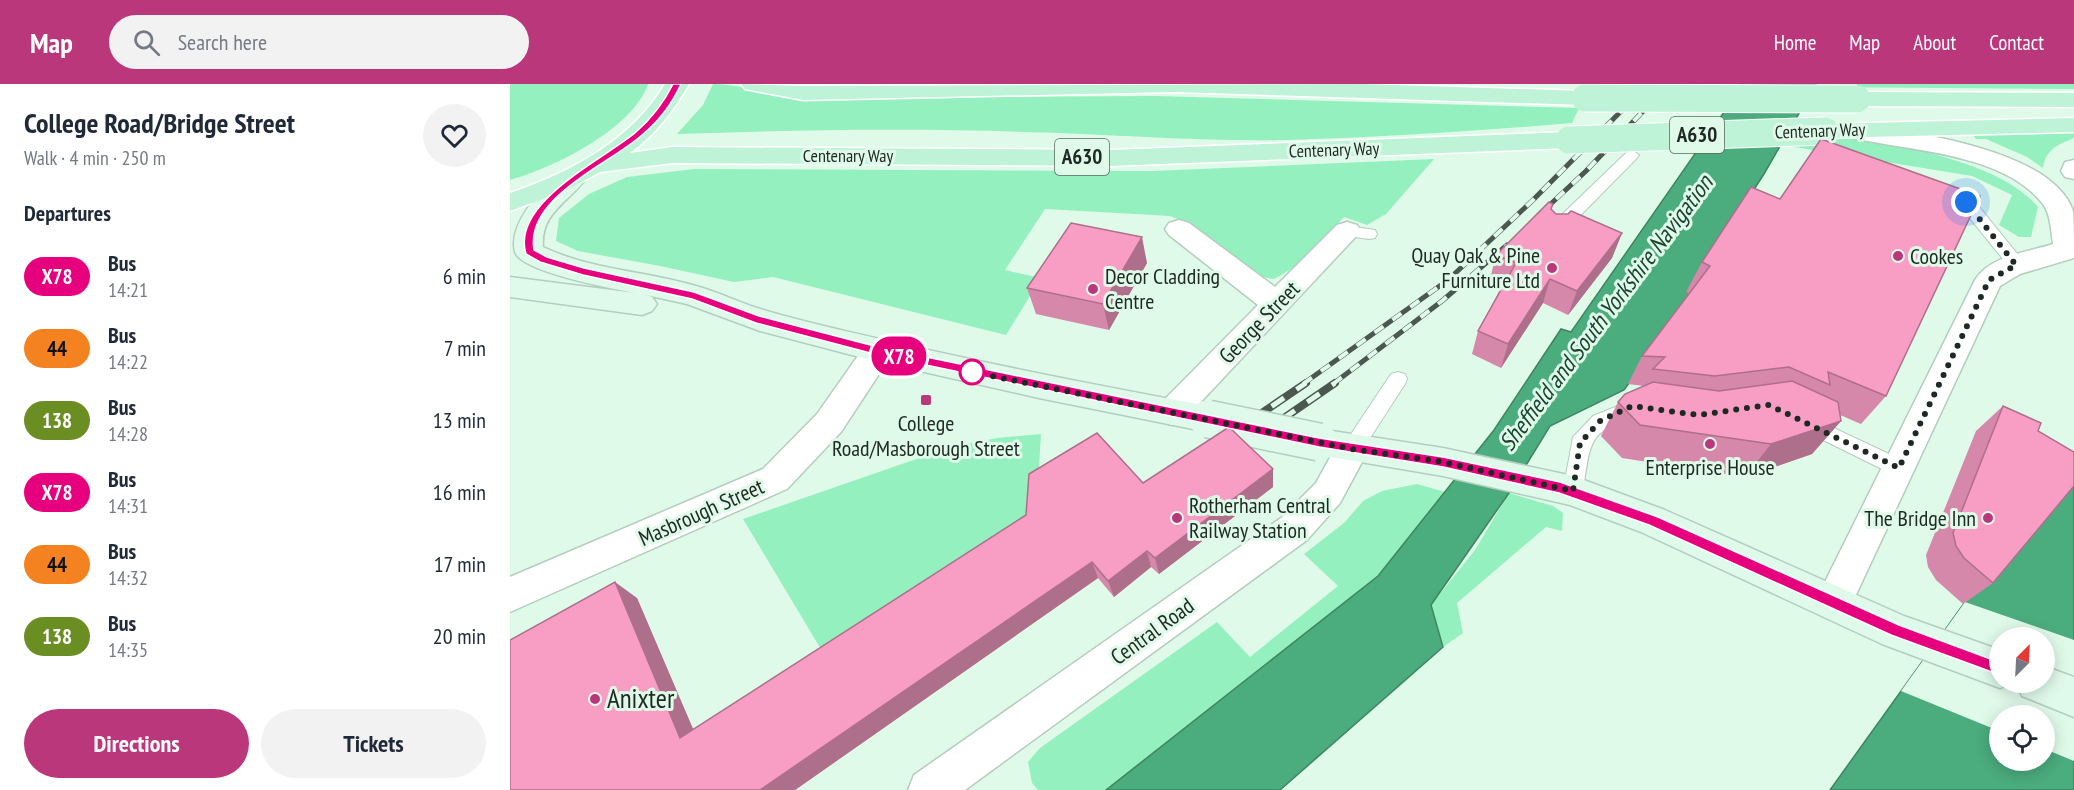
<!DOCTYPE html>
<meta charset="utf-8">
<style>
:root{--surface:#fff;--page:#f2f2f3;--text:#1f2937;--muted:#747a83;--accent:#bb377c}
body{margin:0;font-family:"PT Sans Narrow",sans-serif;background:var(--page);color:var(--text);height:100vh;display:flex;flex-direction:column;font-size:22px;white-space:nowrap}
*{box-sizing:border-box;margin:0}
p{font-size:20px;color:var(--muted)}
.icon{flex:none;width:33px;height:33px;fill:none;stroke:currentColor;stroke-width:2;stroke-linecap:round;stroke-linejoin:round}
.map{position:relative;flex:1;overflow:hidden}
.details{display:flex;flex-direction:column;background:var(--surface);width:510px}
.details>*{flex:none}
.badge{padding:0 12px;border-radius:20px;font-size:21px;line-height:39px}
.needle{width:39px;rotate:24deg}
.buttons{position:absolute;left:1479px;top:543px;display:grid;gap:12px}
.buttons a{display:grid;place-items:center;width:66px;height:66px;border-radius:50%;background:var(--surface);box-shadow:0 3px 15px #0003;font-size:30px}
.you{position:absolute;width:30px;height:30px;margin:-15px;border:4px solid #fff;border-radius:50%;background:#1a73e8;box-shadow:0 0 0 9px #1a73e833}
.map>.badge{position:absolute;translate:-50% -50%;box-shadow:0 0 0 3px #fff}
h2{padding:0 24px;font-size:22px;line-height:54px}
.round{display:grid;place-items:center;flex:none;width:63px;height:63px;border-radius:32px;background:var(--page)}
.head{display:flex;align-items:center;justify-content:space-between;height:102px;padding:0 24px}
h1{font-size:28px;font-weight:700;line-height:45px}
.button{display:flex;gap:12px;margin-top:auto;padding:12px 24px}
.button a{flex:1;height:69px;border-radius:36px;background:var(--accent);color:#fff;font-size:24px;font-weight:700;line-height:69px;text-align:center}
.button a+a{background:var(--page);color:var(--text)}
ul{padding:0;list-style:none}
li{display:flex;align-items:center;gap:18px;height:72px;padding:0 24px}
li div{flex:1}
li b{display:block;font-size:22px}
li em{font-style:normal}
li .badge{min-width:66px;font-weight:700;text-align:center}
header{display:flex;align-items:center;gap:36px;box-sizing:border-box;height:84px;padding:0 30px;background:var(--accent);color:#fff}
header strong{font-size:28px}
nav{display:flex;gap:33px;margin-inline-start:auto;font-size:21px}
.search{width:420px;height:54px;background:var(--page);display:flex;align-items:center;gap:15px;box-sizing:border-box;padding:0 21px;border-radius:33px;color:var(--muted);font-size:22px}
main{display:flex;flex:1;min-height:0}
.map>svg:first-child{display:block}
.green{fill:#95f0bf}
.water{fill:#4bac7d;stroke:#3e8562;stroke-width:1.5;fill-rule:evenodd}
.pier{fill:#e0faea;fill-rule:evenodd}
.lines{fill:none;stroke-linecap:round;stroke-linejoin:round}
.lane-casing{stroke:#b3cdbe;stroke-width:2}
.street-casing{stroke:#b3cdbe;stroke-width:3}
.secondary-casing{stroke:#b3cdbe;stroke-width:3}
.primary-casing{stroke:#fff;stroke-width:3}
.lane{fill:#fff;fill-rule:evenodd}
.street{fill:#fff;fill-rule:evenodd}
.secondary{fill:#dff9eb;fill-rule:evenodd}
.primary{fill:#bff3d7;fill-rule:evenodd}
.rail-far1-casing{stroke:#4a5850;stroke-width:5}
.rail-casing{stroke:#4a5850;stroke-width:8}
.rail-far1{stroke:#e0faea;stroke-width:4;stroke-dasharray:11;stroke-linecap:butt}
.rail{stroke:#e0faea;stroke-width:5;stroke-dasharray:15;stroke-linecap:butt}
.secondary-bridge-casing{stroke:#b3cdbe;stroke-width:40;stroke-linecap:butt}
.primary-bridge-casing{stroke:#fff;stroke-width:29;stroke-linecap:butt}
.secondary-bridge{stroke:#dff9eb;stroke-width:37}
.primary-bridge{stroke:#bff3d7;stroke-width:27}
.wall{fill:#d588a9}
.shaded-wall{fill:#ae6f8a}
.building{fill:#f89ec5;stroke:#ae6f8a;stroke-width:1.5}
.line{fill:#e6007e;stroke:#fff;stroke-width:1.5}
.walk{stroke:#1f2923;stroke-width:6;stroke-dasharray:0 10.8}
.poi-dot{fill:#bb377c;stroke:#e0faea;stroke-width:2}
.stop-dot{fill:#fff;stroke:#e6007e;stroke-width:3}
.labels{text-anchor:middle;stroke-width:6;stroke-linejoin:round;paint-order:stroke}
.far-street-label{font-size:18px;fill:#1f2923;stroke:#e0faea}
.shield{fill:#e0faea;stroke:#59685f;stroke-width:1.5}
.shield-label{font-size:21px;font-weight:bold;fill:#1f2923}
.poi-label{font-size:22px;fill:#1f2923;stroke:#e0faea;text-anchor:start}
.street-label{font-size:22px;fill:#1f2923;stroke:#e0faea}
.water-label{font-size:24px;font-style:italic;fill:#1b4430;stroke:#e0faea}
.near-poi-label{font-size:27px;fill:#1f2923;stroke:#e0faea;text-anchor:start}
</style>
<header>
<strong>Map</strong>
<div class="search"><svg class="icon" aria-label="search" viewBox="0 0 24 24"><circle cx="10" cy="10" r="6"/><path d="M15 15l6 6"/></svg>Search here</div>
<nav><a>Home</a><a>Map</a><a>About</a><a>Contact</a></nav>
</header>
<main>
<section class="details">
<div class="head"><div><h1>College Road/Bridge Street</h1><p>Walk · 4 min · 250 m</p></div><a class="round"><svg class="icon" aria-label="heart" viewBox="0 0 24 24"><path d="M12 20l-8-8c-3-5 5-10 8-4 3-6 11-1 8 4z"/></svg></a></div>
<h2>Departures</h2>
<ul>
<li><span class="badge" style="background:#e6007e;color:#fff">X78</span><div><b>Bus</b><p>14:21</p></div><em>6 min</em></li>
<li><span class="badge" style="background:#f58220;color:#111">44</span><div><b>Bus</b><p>14:22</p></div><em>7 min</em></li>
<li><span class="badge" style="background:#6b8e23;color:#fff">138</span><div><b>Bus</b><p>14:28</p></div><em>13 min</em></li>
<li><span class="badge" style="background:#e6007e;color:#fff">X78</span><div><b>Bus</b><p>14:31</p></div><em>16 min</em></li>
<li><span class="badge" style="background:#f58220;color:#111">44</span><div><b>Bus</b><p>14:32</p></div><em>17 min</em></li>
<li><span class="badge" style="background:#6b8e23;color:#fff">138</span><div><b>Bus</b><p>14:35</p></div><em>20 min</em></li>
</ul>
<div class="button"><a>Directions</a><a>Tickets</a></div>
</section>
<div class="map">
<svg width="1564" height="706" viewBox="0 0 1564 706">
<rect width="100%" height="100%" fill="#e0faea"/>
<path class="green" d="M0,0H138C123,45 43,84 0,96Z
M203,0C230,0 258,10 284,14L645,12L1069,24L1062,39C968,47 874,53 780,56C691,58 602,50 512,48C397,44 282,46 167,50L193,21Z
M1306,0H1564V5L1304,3Z
M1564,46V54C1547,61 1536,65 1533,84L1517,73L1476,55H1466L1461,48Z
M1323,50C1382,60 1489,76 1528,123L1521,153H1509L1489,141L1502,111L1462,92L1272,61Z
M924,75L876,130L857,141L834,133L790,180L764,195L741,191L682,140L660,132L535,125L495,186L531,194L496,251L263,193L224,198L150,182L68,167L46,157L49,134L79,110L117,93L184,85L643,87Z
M531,350L525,449L321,582L233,435L441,363L487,354Z
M907,400L935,408L868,492L596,706H528L522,699L518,678L530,664L707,538L740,573L828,502L794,470L834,439L853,417L872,407Z
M999,409L1043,422L1053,429L1052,447L1036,443L947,519L953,549L933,563L921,521L965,466Z"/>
<path class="water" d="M1228,0H1306L1254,90L1177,208L1184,212L1114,306L1040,342L999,409L921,521L933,563L770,706H596L868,492L984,346L1051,245L1061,248L1228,8Z
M1564,389V706H1320L1455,518ZM1490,554H1534V598H1490ZM1490,632H1534V676H1490Z"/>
<path class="pier" d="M1455,518L1564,556V677L1535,665L1534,632H1490L1489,647L1391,607ZM1490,554H1534V598H1490Z"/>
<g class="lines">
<defs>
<path id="lane" d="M1122,66L1129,71L1127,74L1052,150H1040L1038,146L1040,142L1117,68Z
M1441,109L1462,114L1513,177L1515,181L1513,185H1501L1450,122L1435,118L1433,114Z
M837,142L865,146L867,150L865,154L859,155L831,151L829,147L831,143Z
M888,288L895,290L897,295L895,300L849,371L842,373L835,371L832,365L835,359L881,290Z
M1125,315L1132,317L1134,322L1132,327C1079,350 1081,351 1073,407L1070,413L1063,416L1056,413L1053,407L1063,353L1083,332Z
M1296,331L1396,378L1399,384L1396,390L1389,392L1382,390L1289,344L1286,339L1289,334Z"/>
<path id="street" d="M1343,40C1400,47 1542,65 1563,127C1564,141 1564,160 1564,174L1510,190L1490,202L1337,530L1324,535L1311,530L1305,518L1465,196C1479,172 1519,168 1543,160C1541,148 1541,131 1533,120C1492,67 1393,67 1334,52L1331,47L1334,42Z
M1564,76V95L1555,93L1551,87L1555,78Z
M669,136L679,139L765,203L827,141L837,138L847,141L851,147L673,337L662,341L651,337L646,328L651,319L748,221L659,151L655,145L659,139Z
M368,256L379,259L383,267L379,275L331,348L277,405L0,528V493L253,385L307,330L357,259Z
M842,351L854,355L859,365L830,419L797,456L455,706H398L404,691L771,434L806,399L830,355Z"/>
<path id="secondary" d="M65,84L74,86L78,92C61,117 30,128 33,163C81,186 135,187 186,202C208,208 228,218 250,225C296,239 344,249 391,260C493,283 595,303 698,322L709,326L714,335L709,344L698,348L529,314L361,276L250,247L177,220L136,211L142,213L147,220L142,227L132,231L0,213V193L125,209C104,205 11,188 5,168C1,153 9,137 17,125C28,110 47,89 65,84Z
M809,345L933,364L1063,392L1155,426L1394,532L1490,566V598H1504L1490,604L1372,560L1131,448L1060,421L933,392L809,371L797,368L792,358L797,348Z
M1534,582L1564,593V633L1512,612L1506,598H1534Z"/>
<path id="primary" d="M155,0H179C163,27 146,50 120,69L162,63L600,66L1059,48L1068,51L1071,56L1068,61L1059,64L600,82L162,79L90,88L57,106L0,127V109C61,88 121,57 155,0Z
M231,0L293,2L854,0L1075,7L1083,9L1087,14L1083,19L1075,21L664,8L293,16L235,5Z
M1347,8L1564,9V23L1347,22L1339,20L1335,15L1339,10Z
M1564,34V48L1315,54L1306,52L1303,47L1306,42L1315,40Z"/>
</defs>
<use href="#lane" class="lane-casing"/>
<use href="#street" class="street-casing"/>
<use href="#secondary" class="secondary-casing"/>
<use href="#primary" class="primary-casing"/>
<use href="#lane" class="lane"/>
<use href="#street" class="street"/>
<use href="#secondary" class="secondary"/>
<use href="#primary" class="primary"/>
<defs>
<path id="rail-far1" d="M1030,130L1076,87L1159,0
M793,300L938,196L1023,116L1138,0
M823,300L932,217L997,161"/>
<path id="rail" d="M712,356L796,299
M723,369L825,299"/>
</defs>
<use href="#rail-far1" class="rail-far1-casing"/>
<use href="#rail" class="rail-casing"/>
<use href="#rail-far1" class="rail-far1"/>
<use href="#rail" class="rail"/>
<defs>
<path id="secondary-bridge" d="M698,335L809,358"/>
<path id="primary-bridge" d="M1075,14L1347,15
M1059,56L1315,47"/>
</defs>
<use href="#secondary-bridge" class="secondary-bridge-casing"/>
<use href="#primary-bridge" class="primary-bridge-casing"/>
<use href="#secondary-bridge" class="secondary-bridge"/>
<use href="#primary-bridge" class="primary-bridge"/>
</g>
<path class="wall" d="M1241,103L1376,312L1351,340L1330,331L1331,337L1302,370L1235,393L1112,374L1091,352L1108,318L1134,302L1118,300L1132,272L1179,210L1176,208L1192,178Z
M1041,125L1046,130L1112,149L1102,174L1058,231L1033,219L991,284L962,270L968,247L993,200L980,195L986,171Z
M637,179L599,246L526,230L517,204Z
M1493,322L1528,347L1483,499L1453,520L1426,496L1418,483L1416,471L1466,347Z
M633,399L763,403L649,490L641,483L604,513L588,494L285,706H0L127,514L183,645Z"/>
<path class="shaded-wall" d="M1112,149L1102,174L1058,231L1067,207Z
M632,153L637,179L599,246L593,220Z
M1040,195L1033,219L991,284L998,260Z
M1331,337L1302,370L1235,393L1261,360Z
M763,385V403L649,490L645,474Z
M637,467L641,483L604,513L598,497Z
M582,478L588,494L285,706H250Z
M105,498L127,514L192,666L170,654Z"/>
<path class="building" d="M1311,55L1470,112L1376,312L1318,288L1320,301L1279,283L1205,292L1143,285L1155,273L1132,272L1200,182L1192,178L1241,103L1270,115Z
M1039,118L1043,120L1041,125L1046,130H1058L1061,127L1112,149L1067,207L1040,195L998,260L968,247L1006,179L986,171Z
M561,139L632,153L593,220L517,204Z
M1282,297L1328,318L1331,337L1261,360L1130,341L1108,318L1115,310L1143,298L1209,307Z
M1493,322L1531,339L1528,347L1564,368V402L1483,499L1454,474L1446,462L1443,449Z
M719,343L763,385L645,474L637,467L598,497L582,478L250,706H0V556L105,498L170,654L516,431L519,390L587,349L633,399Z"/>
<path class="line" d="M163,0H171C162,20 149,37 132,51C100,80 15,113 24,166L37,173L74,184L184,208L249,232L368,263L809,354L933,373L1050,398L1148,433L1389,541L1494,580L1496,585L1494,589L1490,591L1381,551L1139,441L1049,409L933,383L809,363L368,271L246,239L182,215L73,191L30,178L16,170C0,118 96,74 126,48C142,34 154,18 163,0Z"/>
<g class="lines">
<path class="walk" d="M462,288L842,365L933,378L1063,407L1070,359L1090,337L1122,322L1188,331L1259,321L1389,384L1479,196L1506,181L1456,118"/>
</g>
<g class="poi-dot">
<circle cx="1388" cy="172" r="6"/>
<circle cx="1042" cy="184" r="6"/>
<circle cx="583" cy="205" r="6"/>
<rect x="410" y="310" width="12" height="12" rx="3"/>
<circle cx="1200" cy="360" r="6"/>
<circle cx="667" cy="434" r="6"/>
<circle cx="1478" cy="434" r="6"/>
<circle cx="85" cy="615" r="6"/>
</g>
<circle class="stop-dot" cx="462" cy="288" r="12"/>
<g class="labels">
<g class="far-street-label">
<text transform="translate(1310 47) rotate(-2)" y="6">Centenary Way</text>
<text transform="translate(824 66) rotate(-2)" y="6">Centenary Way</text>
<text x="338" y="78">Centenary Way</text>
</g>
<g class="shield">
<rect x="1160" y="33" width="54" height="36" rx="4.5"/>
<rect x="545" y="55" width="54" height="36" rx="4.5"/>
</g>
<g class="shield-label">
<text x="1187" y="58">A630</text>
<text x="572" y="80">A630</text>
</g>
<g class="poi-label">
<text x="1030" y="179" text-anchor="end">Quay Oak &amp; Pine<tspan x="1030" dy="25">Furniture Ltd</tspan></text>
<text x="1400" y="180">Cookes</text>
<text x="595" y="200">Decor Cladding<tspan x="595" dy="25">Centre</tspan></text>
<text x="416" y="347" text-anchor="middle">College<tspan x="416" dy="25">Road/Masborough Street</tspan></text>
<text x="1200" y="391" text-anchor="middle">Enterprise House</text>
<text x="679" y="429">Rotherham Central<tspan x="679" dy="25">Railway Station</tspan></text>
<text x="1466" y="442" text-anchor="end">The Bridge Inn</text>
</g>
<g class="street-label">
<text transform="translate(749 238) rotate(-46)" y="8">George Street</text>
<text transform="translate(191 428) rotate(-24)" y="8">Masbrough Street</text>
<text transform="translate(642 547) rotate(-36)" y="8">Central Road</text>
</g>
<g class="water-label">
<text transform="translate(1096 229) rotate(-53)" y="8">Sheffield and South Yorkshire Navigation</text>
</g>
<g class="near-poi-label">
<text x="97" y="624">Anixter</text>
</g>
</g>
</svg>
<div class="buttons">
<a><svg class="needle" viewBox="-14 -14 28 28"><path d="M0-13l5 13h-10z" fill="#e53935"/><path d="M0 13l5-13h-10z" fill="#747a83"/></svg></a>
<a><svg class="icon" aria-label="locate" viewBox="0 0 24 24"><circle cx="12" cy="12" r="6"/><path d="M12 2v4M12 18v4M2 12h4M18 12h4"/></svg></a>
</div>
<div class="you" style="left:1456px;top:118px"></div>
<b class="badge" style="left:389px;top:272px;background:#e6007e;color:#fff">X78</b>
</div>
</main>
